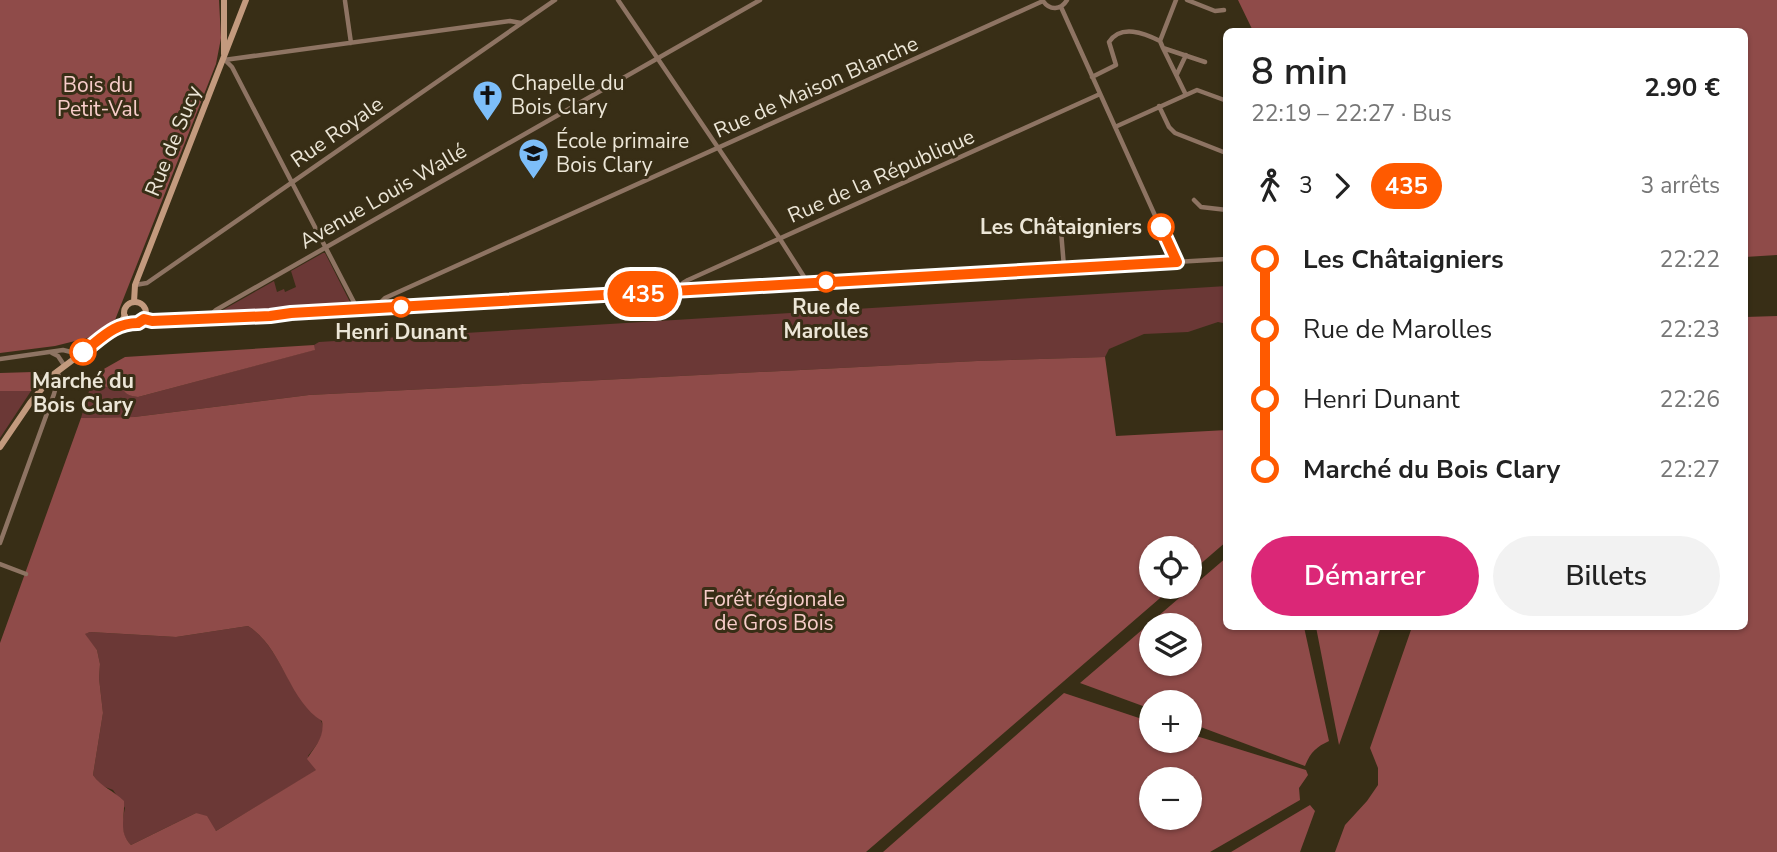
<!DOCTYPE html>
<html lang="fr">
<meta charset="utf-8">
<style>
:root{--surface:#fff;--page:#f2f2f2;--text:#222;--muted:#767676;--accent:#db2777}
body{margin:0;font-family:"Nunito Sans",sans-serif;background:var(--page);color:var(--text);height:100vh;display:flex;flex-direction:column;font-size:26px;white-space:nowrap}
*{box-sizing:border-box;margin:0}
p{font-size:23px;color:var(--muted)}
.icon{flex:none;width:38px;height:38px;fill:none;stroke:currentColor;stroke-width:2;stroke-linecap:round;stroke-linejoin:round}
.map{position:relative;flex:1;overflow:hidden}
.sheet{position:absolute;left:1223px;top:28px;width:525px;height:602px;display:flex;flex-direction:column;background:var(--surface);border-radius:10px;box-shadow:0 2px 5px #0004}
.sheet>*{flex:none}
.badge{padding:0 14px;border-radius:23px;font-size:24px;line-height:46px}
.fabs{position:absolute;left:1139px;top:536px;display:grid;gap:14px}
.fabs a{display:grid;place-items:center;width:63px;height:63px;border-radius:50%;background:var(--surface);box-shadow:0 2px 5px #0004;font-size:35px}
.map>.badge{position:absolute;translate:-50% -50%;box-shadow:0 0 0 4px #fff}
.legs{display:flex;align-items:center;gap:10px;height:77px;padding:0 28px;font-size:23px}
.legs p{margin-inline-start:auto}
.head{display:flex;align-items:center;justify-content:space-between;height:119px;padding:0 28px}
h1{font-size:38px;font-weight:600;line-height:52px}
.button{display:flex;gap:14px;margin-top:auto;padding:14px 28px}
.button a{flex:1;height:80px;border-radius:42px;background:var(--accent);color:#fff;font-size:28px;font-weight:600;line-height:80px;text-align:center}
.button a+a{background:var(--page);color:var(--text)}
ul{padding:0 28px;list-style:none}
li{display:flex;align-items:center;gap:24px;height:70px;font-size:26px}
li i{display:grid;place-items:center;width:10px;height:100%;margin:0 9px;background:currentColor}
li i::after{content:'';width:18px;height:18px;margin:-9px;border:5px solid;border-radius:50%;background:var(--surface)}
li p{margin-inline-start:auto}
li:first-child i{background:linear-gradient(#0000 50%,currentColor 0)}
li:last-child i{background:linear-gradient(currentColor 50%,#0000 0)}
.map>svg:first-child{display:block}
.green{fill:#6b3836}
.forest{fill:#8f4b49;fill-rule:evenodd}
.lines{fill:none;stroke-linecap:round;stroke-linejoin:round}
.street{stroke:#8e7463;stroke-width:4.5}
.secondary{stroke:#c39a7e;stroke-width:6}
.line-1-casing{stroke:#fff;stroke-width:16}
.line-1{stroke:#ff5a00;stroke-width:10}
.stop-1-dot{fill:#fff;stroke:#ff5a00;stroke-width:3.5}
.labels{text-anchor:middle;stroke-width:6;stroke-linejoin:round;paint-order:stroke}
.poi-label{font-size:21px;fill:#ece6d7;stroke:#382e16;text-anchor:start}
.park-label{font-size:21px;fill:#f8cdca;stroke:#382e16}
.street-label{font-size:21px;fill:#ece6d7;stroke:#382e16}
.stop-label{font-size:21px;font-weight:bold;fill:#ece6d7;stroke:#382e16}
</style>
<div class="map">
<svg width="1777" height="852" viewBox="0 0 1777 852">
<rect width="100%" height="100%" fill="#382e16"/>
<path class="green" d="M323,253H325L350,302L349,307L222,314L221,311L274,281L277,292L284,289L285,292L296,287L291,271Z
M1227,286V324L1218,322L1188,332L1144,334L1109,349L1105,357L977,361L309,395L134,417L81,418L89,391L120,384C124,393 128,396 138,397L314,350V345L319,342Z
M0,391H31L0,438Z
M248,626C275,643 284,678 304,702C310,708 323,719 323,727C324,738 314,748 308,756L317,770L216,831L196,813L131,845C120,834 122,822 125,808L113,790L100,785L93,775L103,713L99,678L100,664L97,650L84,634L90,632L176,637Z"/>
<path class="forest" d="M0,0H219L221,38L216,64L115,320L99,335L55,346L0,353Z
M1238,0H1777V255L1745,257V32L1253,31Z
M1777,316V852H1335L1345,825L1367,801L1378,785V768L1370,748L1412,627L1745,626V317Z
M314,345L315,350L138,397C127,396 124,393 120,384L89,391L95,374L125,357Z
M1105,357L1116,436L1227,430V541L1190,573V548H1152V586H1174L866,852H0V643L81,418L134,417L309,395L977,361ZM248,626C283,648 288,700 322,721C325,737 315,746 307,759L316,770L216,831L207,816L196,813L131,845C118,831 125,818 124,801C113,790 102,788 93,775L103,713L99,678L100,664L97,650L85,634L90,632L176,637Z
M33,372L43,376L31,391H0V373Z
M1227,557V626L1304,627L1329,741C1316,747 1310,753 1305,766L1190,723V702H1152L1151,709L1080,683ZM1152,625H1190V663H1152Z
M1316,627H1381L1339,745Z
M1064,693L1151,722L1152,740H1190V734L1306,770L1308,775L1299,788L1300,800L1210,852H883ZM1152,779H1190V817H1152Z
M1310,805L1315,811L1300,852H1231Z"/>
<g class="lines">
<path class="street" d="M618,0L780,239L808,283
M1187,0L1215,11L1224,10
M345,1L351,43
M1043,1C1050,11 1061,10 1067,0
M1061,7L1176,262
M1160,41L1176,0
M1163,48L1185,93
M224,60L510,21L521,23
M225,60L232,67L358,310
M1177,74L1186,55
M1092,77L1116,65L1109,42C1121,24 1144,33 1160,41L1163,48L1205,62
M1159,106L1169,127L1175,133L1226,153
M1115,127L1197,90L1227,101
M1194,200L1201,207L1227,210
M1060,219L1064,267
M135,285L147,283L555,0
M682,291L683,283L688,280L1100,94
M378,309V305L385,298L1043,1
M143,319L152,322L270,316L291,313L1227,259
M206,319L216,310L760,0
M52,353L58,356L64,365
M0,359L63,350L79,354
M0,543L54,394L59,376L57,371
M0,564L26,574"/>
<path class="secondary" d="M224,54V0
M134,302L135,285L246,0
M124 313a11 11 0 1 1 22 0a11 11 0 1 1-22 0Z
M0,447L30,403L54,374L118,326L125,316"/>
</g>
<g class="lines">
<defs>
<path id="line-1" d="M83,352C102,338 114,323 138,323L144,319L152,321L270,316L291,313L1177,262L1161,227"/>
</defs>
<use href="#line-1" class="line-1-casing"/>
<use href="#line-1" class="line-1"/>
</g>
<defs>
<symbol id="church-pin" viewBox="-11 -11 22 30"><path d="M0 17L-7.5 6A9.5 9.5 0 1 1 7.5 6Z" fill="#7dbef9" stroke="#382e16"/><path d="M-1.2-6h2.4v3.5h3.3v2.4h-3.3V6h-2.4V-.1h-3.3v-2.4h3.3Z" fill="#111"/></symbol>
<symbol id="school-pin" viewBox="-11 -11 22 30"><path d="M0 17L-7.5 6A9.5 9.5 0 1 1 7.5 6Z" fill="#7dbef9" stroke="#382e16"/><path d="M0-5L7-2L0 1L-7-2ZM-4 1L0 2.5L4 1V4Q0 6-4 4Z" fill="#111"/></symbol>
</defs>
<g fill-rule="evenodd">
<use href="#church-pin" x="470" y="78" width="35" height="47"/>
<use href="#school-pin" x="516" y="136" width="35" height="47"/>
</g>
<g class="stop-1-dot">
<circle cx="1161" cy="227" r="12"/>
<circle cx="826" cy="282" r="9"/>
<circle cx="401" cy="307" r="9"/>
<circle cx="83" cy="352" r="12"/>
</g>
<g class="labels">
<g class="poi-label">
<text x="511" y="90">Chapelle du<tspan x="511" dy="24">Bois Clary</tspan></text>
<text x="556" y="148">École primaire<tspan x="556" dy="24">Bois Clary</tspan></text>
</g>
<g class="park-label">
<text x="98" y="92">Bois du<tspan x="98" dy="24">Petit-Val</tspan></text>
<text x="774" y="606">Forêt régionale<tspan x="774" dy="24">de Gros Bois</tspan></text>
</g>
<g class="street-label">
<text transform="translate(816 87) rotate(-24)" y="7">Rue de Maison Blanche</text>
<text transform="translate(337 132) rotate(-35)" y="7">Rue Royale</text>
<text transform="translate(173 141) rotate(-68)" y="7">Rue de Sucy</text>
<text transform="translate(881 176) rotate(-24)" y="7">Rue de la République</text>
<text transform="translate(383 196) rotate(-30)" y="7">Avenue Louis Wallé</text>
</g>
<g class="stop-label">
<text x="1142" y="234" text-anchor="end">Les Châtaigniers</text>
<text x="826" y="314">Rue de<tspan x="826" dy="24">Marolles</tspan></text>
<text x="401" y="339">Henri Dunant</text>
<text x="83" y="388">Marché du<tspan x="83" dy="24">Bois Clary</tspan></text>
</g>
</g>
</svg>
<div class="fabs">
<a><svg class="icon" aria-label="locate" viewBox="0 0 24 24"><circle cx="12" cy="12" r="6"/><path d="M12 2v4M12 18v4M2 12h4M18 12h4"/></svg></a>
<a><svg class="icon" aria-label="layers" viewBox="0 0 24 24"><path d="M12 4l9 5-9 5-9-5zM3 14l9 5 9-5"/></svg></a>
<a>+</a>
<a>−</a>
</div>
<b class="badge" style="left:643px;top:294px;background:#ff5a00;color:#fff">435</b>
<section class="sheet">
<div class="head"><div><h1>8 min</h1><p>22:19 – 22:27 · Bus</p></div><b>2.90 €</b></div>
<div class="legs"><svg class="icon" aria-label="walk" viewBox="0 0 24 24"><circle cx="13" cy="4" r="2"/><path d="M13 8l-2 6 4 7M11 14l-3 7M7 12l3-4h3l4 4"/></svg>3<svg class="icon" aria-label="forward" viewBox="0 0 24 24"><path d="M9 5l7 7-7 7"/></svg><b class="badge" style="background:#ff5a00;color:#fff">435</b><p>3 arrêts</p></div>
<ul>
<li><i style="color:#ff5a00"></i><b>Les Châtaigniers</b><p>22:22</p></li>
<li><i style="color:#ff5a00"></i><span>Rue de Marolles</span><p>22:23</p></li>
<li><i style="color:#ff5a00"></i><span>Henri Dunant</span><p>22:26</p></li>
<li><i style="color:#ff5a00"></i><b>Marché du Bois Clary</b><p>22:27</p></li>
</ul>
<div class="button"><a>Démarrer</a><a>Billets</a></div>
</section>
</div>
